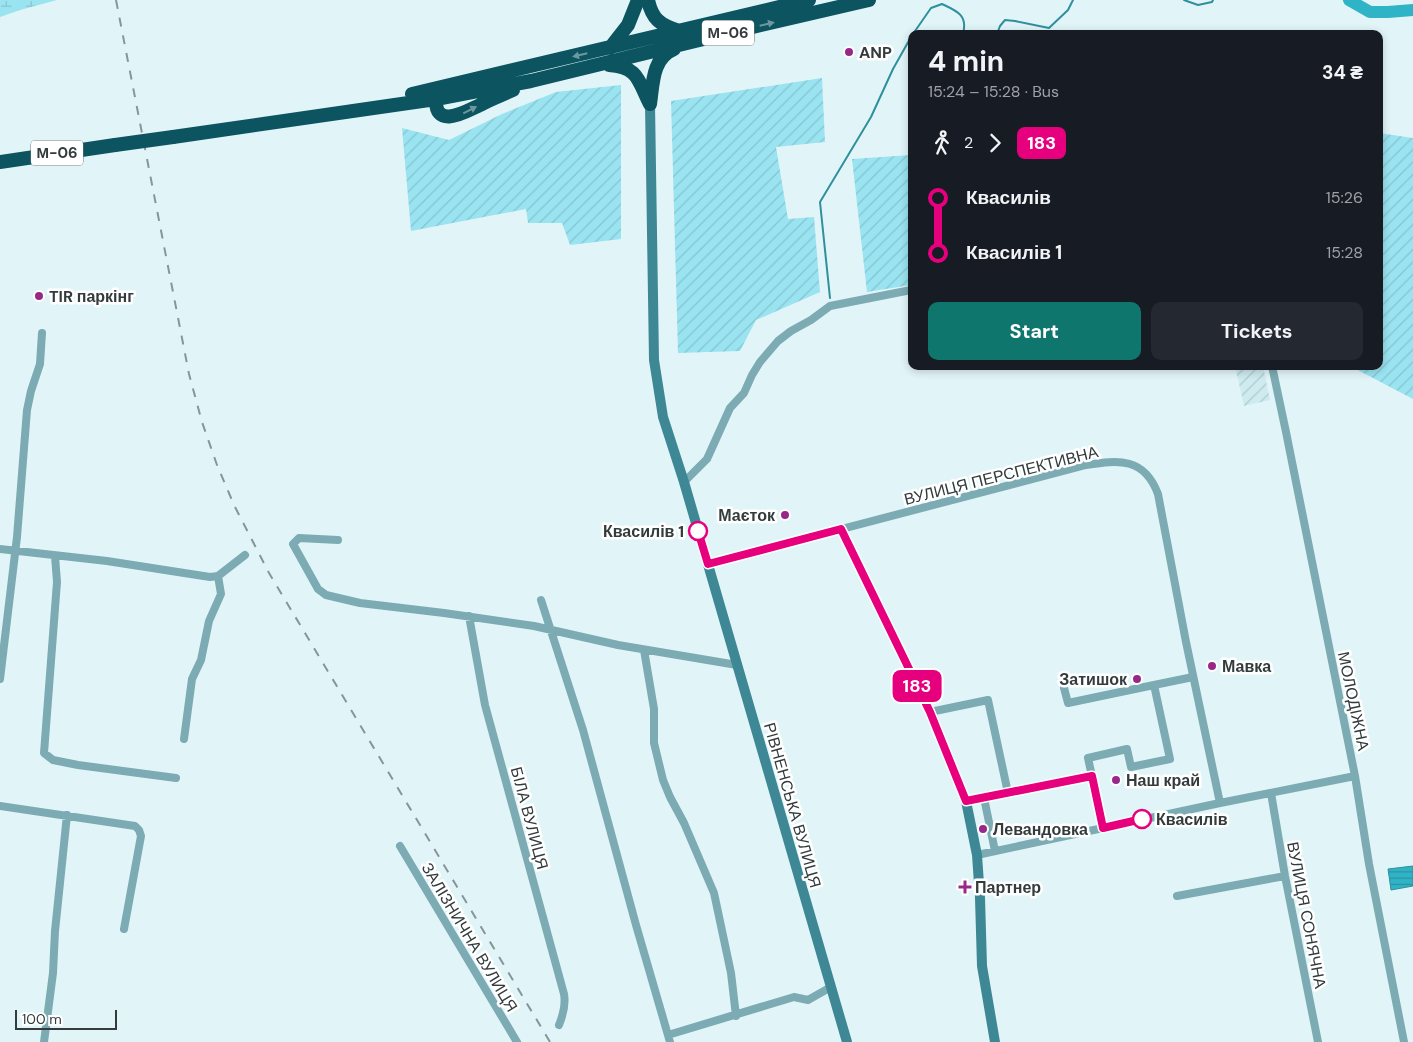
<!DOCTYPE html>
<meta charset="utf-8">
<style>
:root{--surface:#171b24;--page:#242831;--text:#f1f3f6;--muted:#9ea1a6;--accent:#0f766e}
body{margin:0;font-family:"DM Sans",sans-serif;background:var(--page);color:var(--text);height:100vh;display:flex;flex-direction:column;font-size:19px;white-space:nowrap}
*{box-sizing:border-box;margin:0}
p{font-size:16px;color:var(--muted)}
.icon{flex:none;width:28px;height:28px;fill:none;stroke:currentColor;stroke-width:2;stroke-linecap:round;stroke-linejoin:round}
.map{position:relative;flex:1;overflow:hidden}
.sheet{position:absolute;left:908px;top:30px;width:475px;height:340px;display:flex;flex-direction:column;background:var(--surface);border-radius:10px;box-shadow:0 2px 8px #0003}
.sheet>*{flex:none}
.badge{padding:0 10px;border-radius:8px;font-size:18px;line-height:32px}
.scale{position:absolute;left:15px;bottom:12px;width:102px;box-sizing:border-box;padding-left:5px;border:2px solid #333b3c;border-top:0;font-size:14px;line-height:18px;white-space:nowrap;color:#333b3c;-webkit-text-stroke:4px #fff;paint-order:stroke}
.map>.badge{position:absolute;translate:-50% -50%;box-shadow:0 0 0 2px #fff}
.legs{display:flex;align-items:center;gap:8px;height:55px;padding:0 20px;font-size:16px}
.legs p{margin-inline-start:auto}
.head{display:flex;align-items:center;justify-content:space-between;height:85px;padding:0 20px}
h1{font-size:28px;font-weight:700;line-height:38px}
.primary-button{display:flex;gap:10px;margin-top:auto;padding:10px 20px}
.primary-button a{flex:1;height:58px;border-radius:10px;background:var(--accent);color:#fff;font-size:20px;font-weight:700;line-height:58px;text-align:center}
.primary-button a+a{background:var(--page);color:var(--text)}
ul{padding:0 20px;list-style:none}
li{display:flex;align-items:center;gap:18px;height:55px;font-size:19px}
li i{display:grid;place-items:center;width:8px;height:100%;margin:0 6px;background:currentColor}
li i::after{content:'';width:12px;height:12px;margin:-6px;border:4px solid;border-radius:50%;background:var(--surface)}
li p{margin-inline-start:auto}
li:first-child i{background:linear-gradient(#0000 50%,currentColor 0)}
li:last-child i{background:linear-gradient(currentColor 50%,#0000 0)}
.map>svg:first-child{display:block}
.industrial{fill:url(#industrial-furrows)}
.wetland{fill:url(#wetland-marsh)}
.garden{fill:url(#garden-furrows)}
.water{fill:url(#water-rules);stroke:#308f9d}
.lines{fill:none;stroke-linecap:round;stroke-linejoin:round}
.stream{stroke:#308f9d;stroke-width:2}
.river{stroke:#2fb3c6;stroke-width:12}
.street{stroke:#7dabb3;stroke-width:8}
.secondary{stroke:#3e8895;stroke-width:10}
.highway{stroke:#0c545f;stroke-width:14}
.rail{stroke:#879597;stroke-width:2;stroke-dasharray:9 9;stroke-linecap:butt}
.highway-bridge{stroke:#0c545f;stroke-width:14}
.oneway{fill:#6d989f}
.line-1-casing{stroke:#fff;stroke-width:11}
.line-1{stroke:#e6007e;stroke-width:8}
.poi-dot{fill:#982887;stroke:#fff;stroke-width:2}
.stop-1-dot{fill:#fff;stroke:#e6007e;stroke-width:2.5}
.labels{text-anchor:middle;stroke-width:5;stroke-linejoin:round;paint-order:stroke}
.shield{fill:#fff;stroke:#707676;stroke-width:1}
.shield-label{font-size:15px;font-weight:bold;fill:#333b3c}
.poi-label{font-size:16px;font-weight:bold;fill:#333b3c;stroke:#fff;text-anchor:start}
.street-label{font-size:16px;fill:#333b3c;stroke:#fff}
.stop-label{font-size:16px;font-weight:bold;fill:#333b3c;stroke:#fff;text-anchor:end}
</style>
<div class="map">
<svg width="1413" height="1042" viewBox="0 0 1413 1042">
<defs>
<pattern id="industrial-furrows" width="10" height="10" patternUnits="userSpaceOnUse" patternTransform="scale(1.25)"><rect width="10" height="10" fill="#ceebf0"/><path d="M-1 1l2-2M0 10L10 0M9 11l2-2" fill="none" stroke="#b1cacf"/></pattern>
<pattern id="wetland-marsh" width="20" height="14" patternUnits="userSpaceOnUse" patternTransform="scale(1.25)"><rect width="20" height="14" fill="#9ae3f0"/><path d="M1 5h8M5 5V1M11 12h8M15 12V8" fill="none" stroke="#85c4cf"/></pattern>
<pattern id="garden-furrows" width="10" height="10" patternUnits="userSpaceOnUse" patternTransform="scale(1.25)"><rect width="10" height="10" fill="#9ae3f0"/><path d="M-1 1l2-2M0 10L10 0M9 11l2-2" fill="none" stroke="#85c4cf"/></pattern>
<pattern id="water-rules" width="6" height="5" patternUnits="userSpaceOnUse" patternTransform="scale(1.25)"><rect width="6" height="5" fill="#2fb3c6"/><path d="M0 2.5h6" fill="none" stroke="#2993a2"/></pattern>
</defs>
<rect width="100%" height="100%" fill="#e1f5f9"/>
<path class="industrial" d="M1235,366H1263L1270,400L1244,406Z"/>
<path class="wetland" d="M0,0H57L20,10L0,17Z"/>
<path class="garden" d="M822,78L825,142L776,147L788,219L814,217L820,292L756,320L740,351L678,353L671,101Z
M621,85V239L570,245L562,223H528L526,209L411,231L402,128L449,140L502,114L556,92Z
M1379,133L1413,138V399L1350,366H1379Z
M911,155V285L867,292L852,159Z"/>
<path class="water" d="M1413,866V886L1391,890L1388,869Z"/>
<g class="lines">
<path class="stream" d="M1184,0L1198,5L1212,2L1213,0
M913,34L931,8L942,4C957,11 968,15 963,34
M997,34L1000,26L1005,20L1015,21L1049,28L1068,10L1073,0
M830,298L820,202L871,117L893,69L911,37"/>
<path class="river" d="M1349,0L1370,12H1388L1413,10"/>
<path class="street" d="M1272,366L1286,432L1355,776L1369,864L1404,1042
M684,482L707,459L730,408L744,393L752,375L760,362L778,341L791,331L811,320L830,306L911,290
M338,540L299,538L293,544L318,589L326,595L360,603L444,613L534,626L618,645L737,665
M0,549L107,561L210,577L218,576L245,555
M55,556L57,582L44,753L53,760L78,765L176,778
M708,564L1086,465C1119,460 1144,457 1158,494L1186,642L1220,803
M541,600L583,730L636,925L670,1042
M469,616L485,705L564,994C566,1005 563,1015 559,1025
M644,650L654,709V743L663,780L670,797L684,823L714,893L731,973L736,1016
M0,679L17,537L27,410L31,391L40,364L42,333
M1064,688L1068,703L1154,685
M930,712L988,700L1008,793
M184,739L192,679L201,660L209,621L221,594L218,576
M1271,793L1285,876L1318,1042
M984,798L995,851
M966,801L1092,776
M0,806L135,826L139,830L141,836L124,929
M1103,827L1088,758L1127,749L1131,767L1170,759L1154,685L1193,677
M400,846L517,1042
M977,855L1220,803L1355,776
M1177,896L1285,876
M668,1035L794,997L808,1000L831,987
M44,1042L53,973L55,931L67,815"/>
<path class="secondary" d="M650,104L654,360L663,417L684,482L847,1042
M841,529L930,712L966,801L977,855L980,898L982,966L995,1042"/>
<path class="highway" d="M648,0C652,19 660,25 679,31
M610,48L628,25L638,0
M609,65C639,67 638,81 650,104
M412,94L809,0
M442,94L436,99C435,130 465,112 480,105C491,99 502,95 513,90
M650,104C653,84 652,58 674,49
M173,137L436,99L531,81L761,25L869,0
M0,162L115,145"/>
<path class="rail" d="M116,0L189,374L202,422L217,465L234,505L269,573L550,1042"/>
<path class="highway-bridge" d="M115,145L173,137"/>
</g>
<defs><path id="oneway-solid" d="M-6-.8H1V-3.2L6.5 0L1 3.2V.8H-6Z" transform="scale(1.25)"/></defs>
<g class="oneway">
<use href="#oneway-solid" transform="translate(767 24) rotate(-13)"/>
<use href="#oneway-solid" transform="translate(580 55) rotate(167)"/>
<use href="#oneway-solid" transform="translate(470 110) rotate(-27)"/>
</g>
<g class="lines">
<defs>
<path id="line-1" d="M698,531L708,564L841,529L930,712L966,801L1092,776L1103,828L1142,819"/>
</defs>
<use href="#line-1" class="line-1-casing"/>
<use href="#line-1" class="line-1"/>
</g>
<g class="poi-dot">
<circle cx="849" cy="52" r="5"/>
<circle cx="39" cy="296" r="5"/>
<circle cx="785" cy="515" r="5"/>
<circle cx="1212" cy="666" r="5"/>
<circle cx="1137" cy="679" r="5"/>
<circle cx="1116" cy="780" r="5"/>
<circle cx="983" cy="829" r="5"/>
<path d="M962.5 879.5h5v5h5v5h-5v5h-5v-5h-5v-5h5z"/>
</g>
<g class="stop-1-dot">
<circle cx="698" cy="531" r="9"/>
<circle cx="1142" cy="819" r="9"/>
</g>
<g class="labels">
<g class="shield">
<rect x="702" y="20.5" width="52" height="25" rx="4"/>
<rect x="31" y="140.5" width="52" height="25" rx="4"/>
</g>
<g class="shield-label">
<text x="728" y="38">М-06</text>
<text x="57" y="158">М-06</text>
</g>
<g class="poi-label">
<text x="859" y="58">ANP</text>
<text x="49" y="302">TIR паркінг</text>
<text x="775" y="521" text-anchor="end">Маєток</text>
<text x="1222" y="672">Мавка</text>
<text x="1127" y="685" text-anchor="end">Затишок</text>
<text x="1126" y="786">Наш край</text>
<text x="993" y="835">Левандовка</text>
<text x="975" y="893">Партнер</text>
</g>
<g class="street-label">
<text transform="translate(1001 475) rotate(-14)" y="6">ВУЛИЦЯ ПЕРСПЕКТИВНА</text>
<text transform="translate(1354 701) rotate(78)" y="6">МОЛОДІЖНА</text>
<text transform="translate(793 805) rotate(74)" y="6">РІВНЕНСЬКА ВУЛИЦЯ</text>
<text transform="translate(530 818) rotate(75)" y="6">БІЛА ВУЛИЦЯ</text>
<text transform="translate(1307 915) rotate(79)" y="6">ВУЛИЦЯ СОНЯЧНА</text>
<text transform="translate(470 937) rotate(59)" y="6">ЗАЛІЗНИЧНА ВУЛИЦЯ</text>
</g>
<g class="stop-label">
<text x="684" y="537">Квасилів 1</text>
<text x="1156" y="825" text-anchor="start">Квасилів</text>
</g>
</g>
</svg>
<div class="scale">100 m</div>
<b class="badge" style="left:917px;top:686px;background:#e6007e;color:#fff">183</b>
<section class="sheet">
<div class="head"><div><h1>4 min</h1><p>15:24 – 15:28 · Bus</p></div><b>34 ₴</b></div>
<div class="legs"><svg class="icon" aria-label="walk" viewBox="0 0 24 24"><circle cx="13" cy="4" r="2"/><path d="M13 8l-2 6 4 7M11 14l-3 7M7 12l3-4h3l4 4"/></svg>2<svg class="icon" aria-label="forward" viewBox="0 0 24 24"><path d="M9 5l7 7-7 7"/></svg><b class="badge" style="background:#e6007e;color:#fff">183</b></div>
<ul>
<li><i style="color:#e6007e"></i><b>Квасилів</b><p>15:26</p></li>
<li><i style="color:#e6007e"></i><b>Квасилів 1</b><p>15:28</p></li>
</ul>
<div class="primary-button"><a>Start</a><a>Tickets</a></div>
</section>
</div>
